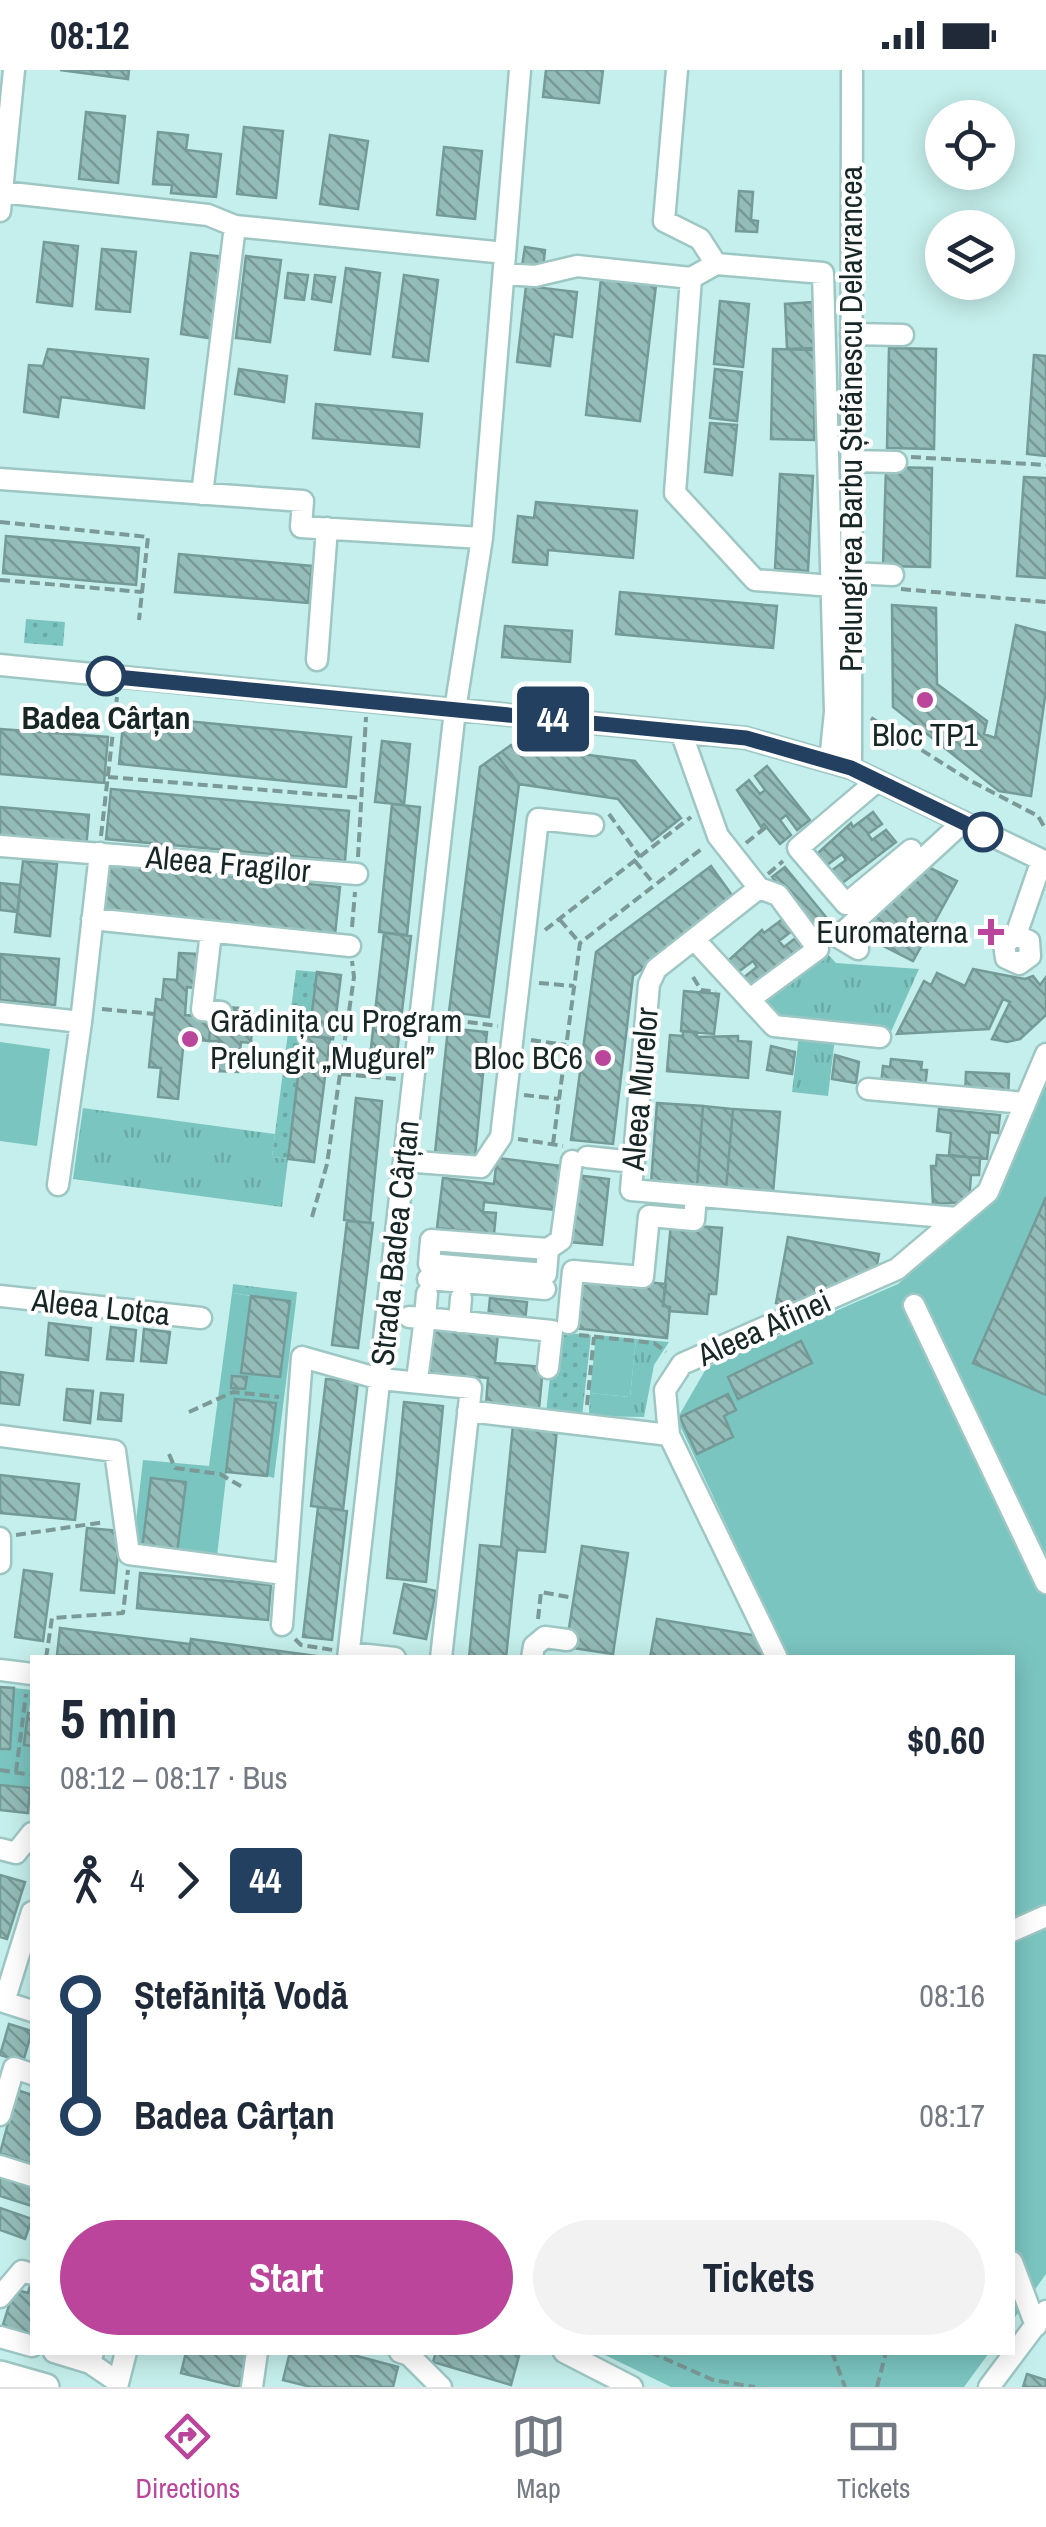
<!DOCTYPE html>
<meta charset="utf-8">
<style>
:root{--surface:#fff;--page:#f2f2f3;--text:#1f2937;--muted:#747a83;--line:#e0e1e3;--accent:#bb459b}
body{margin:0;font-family:"Archivo Narrow",sans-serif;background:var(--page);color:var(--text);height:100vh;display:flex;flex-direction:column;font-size:38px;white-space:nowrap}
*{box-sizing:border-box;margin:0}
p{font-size:32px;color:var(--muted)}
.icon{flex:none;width:55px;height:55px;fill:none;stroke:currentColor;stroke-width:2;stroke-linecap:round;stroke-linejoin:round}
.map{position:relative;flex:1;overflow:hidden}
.panel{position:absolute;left:30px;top:1585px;width:985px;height:700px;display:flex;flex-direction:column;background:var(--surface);border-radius:0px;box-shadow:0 5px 25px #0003}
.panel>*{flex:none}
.badge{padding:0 20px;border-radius:8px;font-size:35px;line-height:65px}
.tools{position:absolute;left:925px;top:30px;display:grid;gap:20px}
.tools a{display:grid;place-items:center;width:90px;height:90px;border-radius:50%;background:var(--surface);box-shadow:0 5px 25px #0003;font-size:50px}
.map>.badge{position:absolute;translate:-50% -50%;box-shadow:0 0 0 5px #fff}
.legs{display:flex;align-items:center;gap:15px;height:110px;padding:0 30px;font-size:32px}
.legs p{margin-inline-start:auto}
.head{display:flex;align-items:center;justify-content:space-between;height:170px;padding:0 30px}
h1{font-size:55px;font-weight:700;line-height:75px}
.cta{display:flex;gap:20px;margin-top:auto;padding:20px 30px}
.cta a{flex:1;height:115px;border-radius:60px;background:var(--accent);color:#fff;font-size:40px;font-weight:700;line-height:115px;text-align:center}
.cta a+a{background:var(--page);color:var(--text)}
ul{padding:0 30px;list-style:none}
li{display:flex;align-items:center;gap:35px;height:120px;font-size:38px}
li i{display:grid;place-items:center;width:15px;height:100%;margin:0 12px;background:currentColor}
li i::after{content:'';width:25px;height:25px;margin:-12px;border:8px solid;border-radius:50%;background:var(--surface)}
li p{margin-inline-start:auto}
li:first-child i{background:linear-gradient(#0000 50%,currentColor 0)}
li:last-child i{background:linear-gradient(currentColor 50%,#0000 0)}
.status{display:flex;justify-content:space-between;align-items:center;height:70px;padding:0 50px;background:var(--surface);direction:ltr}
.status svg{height:28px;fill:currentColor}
.dock{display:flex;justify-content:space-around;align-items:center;height:140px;border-top:2px solid var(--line);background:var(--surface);font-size:28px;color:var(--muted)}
.dock a{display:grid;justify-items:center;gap:5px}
.dock .active{color:var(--accent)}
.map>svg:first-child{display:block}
.grass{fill:url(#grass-tufts)}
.park{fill:url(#park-dots)}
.garden{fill:#7bc5c0}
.building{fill:url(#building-back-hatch);stroke:#749b98;stroke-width:2.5}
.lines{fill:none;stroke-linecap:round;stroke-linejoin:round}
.minor-casing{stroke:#9ec7c4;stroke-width:25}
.major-casing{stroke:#9ec7c4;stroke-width:30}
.path{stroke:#7a9997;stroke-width:4;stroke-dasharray:10 5;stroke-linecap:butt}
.minor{stroke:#fff;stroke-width:20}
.major{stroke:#fff;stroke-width:25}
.line-1-casing{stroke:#fff;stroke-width:22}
.line-1{stroke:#244061;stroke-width:15}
.stop-1-dot{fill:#fff;stroke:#244061;stroke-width:5}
.poi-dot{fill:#bb459b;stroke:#fff;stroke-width:4}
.labels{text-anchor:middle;stroke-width:8;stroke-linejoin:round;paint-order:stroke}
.street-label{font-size:32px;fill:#172726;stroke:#fff}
.stop-label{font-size:32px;font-weight:bold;fill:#172726;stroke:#fff}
.poi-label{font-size:32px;fill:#172726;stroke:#fff;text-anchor:end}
</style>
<div class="status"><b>08:12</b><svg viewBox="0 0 49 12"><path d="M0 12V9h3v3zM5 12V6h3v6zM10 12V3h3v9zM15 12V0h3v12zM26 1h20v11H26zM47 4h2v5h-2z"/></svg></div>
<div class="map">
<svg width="1046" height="2317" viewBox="0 0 1046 2317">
<defs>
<pattern id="grass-tufts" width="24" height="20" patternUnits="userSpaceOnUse" patternTransform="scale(2.5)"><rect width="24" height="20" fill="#7bc5c0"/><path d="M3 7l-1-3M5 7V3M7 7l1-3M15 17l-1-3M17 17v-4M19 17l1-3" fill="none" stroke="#6aa9a5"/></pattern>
<pattern id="park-dots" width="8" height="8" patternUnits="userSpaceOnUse" patternTransform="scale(2.5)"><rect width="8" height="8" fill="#7bc5c0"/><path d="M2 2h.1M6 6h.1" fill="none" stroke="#6aa9a5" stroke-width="1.8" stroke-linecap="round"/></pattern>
<pattern id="building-back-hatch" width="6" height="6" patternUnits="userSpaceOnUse" patternTransform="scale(2.5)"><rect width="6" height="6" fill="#93bbb8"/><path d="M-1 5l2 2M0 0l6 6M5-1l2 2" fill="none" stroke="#779895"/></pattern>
</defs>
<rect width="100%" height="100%" fill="#c5efec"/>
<path class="grass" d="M824,880L836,893L919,899L886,973L835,968L828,1026L792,1022L800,957L776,953L758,930Z
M83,1038L275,1064L272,1087L288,1089L282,1137L73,1109Z
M233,1214L297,1222L296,1232L232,1223Z
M636,1269L669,1272L654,1295L644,1347L589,1346L590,1323L630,1327Z"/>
<path class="park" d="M26,549L65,552L63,576L24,573Z
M296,900L317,902L309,966H303L288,1089L272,1087Z
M555,1262L591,1265L582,1347L546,1343Z"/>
<path class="garden" d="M0,972L50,979L37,1076L0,1071Z
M1046,1001V2204L1013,2250L1012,1588L788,1587L677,1349L707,1297L898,1214L987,1137Z
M232,1223L251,1226L242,1303L280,1307L290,1231L296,1232L274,1408L267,1406L276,1334L235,1329L217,1486L177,1483L186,1412L151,1408L142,1479L133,1478L143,1390L209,1396Z
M596,1265L636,1269L630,1327L590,1323Z
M14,1618L32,1620L24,1675L32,1676L30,1718L0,1715V1679H10Z
M601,2283H989L964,2317H671Z"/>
<path class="building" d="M60,0H129L128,9Z
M546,0H603L599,33L543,27Z
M86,42L125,46L118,113L79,109Z
M244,57L283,61L276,128L237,124Z
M158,62L188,65L186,80L221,84L216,127L171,123L172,115L153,114Z
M330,65L368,71L358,139L320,134Z
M444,77L482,81L475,149L437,145Z
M739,121L753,122L751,150L758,151L757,162L736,161Z
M44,172L78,176L72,236L37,232Z
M525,177L545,180L543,199L522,196Z
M102,179L136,182L130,242L96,239Z
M191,183L226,187L215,269L181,264Z
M246,186L281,190L270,272L236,268Z
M346,198L380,203L370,284L335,280Z
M288,203L308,205L304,230L285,228Z
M315,205L335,207L331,232L312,229Z
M404,205L438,210L428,291L393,287Z
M601,209L656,215L640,351L586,345Z
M526,216L577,222L572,267L554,264L550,296L517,292Z
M720,231L749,234L743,297L714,294Z
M812,232L814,278L787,279L785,234Z
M889,278L936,279L934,379L887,378Z
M48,279L148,289L144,338L61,327L58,347L24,342L29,295L43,296Z
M773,279L816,280L814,370L771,369Z
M1034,285L1046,286V386L1027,384Z
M239,299L287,306L284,332L235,324Z
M715,299L742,302L737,351L710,348Z
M316,334L422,344L419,377L313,368Z
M710,353L737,355L732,405L705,402Z
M886,397L932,398L930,497L883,496Z
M780,404L813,406L808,501L775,499Z
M1024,407L1046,408V508L1017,506Z
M536,432L637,441L633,488L548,480L547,495L513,492L518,446L534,448Z
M6,466L139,478L136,515L3,503Z
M179,484L312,496L308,533L175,522Z
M620,522L777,536L773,578L616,564Z
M892,535L936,538L937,614L987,651L984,664L995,668L1016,555L1046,563V620L1031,726L999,721L893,637Z
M505,556L572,561L570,592L502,587Z
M124,645L351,667L346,717L119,694Z
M0,659L108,667L104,713L0,704Z
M382,671L410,674L404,735L375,732Z
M511,675L635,691L681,748L652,771L618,729L519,714L497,685Z
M497,685L519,714L489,947L449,942L480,697Z
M767,696L810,750L797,760L786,745L780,750L791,765L780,774L764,754L761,757L737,720L749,710L760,724L765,720L755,706Z
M111,719L349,741L345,791L106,769Z
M392,734L420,737L407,865L379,862Z
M0,737L89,745L86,779L0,771Z
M873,742L882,754L868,764L872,770L886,760L896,772L841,814L831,801L846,790L842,784L827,795L818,783L851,753L853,757Z
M23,791L57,794L50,866L15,862Z
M105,794L340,817L335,865L100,843Z
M711,796L734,828L633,906L613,1074L571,1070L596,882Z
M926,796L957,811L913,891L850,859Z
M785,797L835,858L822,868L772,807Z
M0,813L20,815L18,842L0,840Z
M784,848L793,860L779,871L784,877L798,866L807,879L752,921L743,908L757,897L753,891L738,902L729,890L762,860L764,863Z
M384,863L411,866L396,991L370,987Z
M179,883L198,884L195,918L187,917L185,945L211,947L209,971L184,968L178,1029L158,1027L161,998L149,997L156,929L162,930L164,909L177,910Z
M0,884L59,889L55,935L0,930Z
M973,899L1025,909L1033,906L1040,915L1046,907V945L1020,969L1007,972L992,969L1010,932L1003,929L989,959L897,964L924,911L931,915L937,903L965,916Z
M317,902L341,905L333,969L309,966Z
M684,921L719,924L714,964L681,961Z
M225,937L253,939L251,973L241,972L238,1002L217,1001L219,971H209L211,947Z
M448,958L487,962L475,1087L435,1083Z
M683,961L697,962V967L738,966V971L751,972L748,1008L667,1001L670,965L683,966Z
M303,965L330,968L314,1092L288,1089Z
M771,976L795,982L792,1004L767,1000Z
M835,985L859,992L856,1013L832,1009Z
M891,989L922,992L921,1000H927L925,1018L881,1014L883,996L890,997Z
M966,1002L1009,1004L1008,1029L965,1027Z
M356,1028L382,1031L370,1153L344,1150Z
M657,1033L703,1036L697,1117L651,1113Z
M703,1036L733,1039L726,1119L697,1117Z
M733,1039L780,1042L773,1123L726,1119Z
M939,1039L1000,1045L998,1063L990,1062L987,1089L949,1085L951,1063L937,1061Z
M937,1085L980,1088L979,1105H971L969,1132L933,1134L931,1096H936Z
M497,1088L562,1096L557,1140L484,1132L483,1142L496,1143L494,1164L437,1158L443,1108L494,1114Z
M576,1105L609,1109L602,1175L569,1172Z
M1046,1127V1325L973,1293Z
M347,1151L373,1153L358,1278L332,1275Z
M671,1154L722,1158L716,1224H709L707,1244L669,1241L670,1237L663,1236Z
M788,1167L879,1184L876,1200L794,1237L776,1233Z
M578,1204L666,1214L663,1236L670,1237L667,1268L572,1258Z
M251,1226L290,1231L280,1307L241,1303Z
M490,1228L527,1232L525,1252L488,1248Z
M49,1253L91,1258L88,1290L46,1285Z
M111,1257L136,1260L133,1291L107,1289Z
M434,1257L498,1264L495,1293L543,1297L539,1339L486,1334L488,1308L429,1303Z
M144,1259L170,1262L166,1293L141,1291Z
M801,1271L812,1293L738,1329L728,1307Z
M0,1302L23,1305L19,1335L0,1333Z
M232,1306L247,1307L245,1319L231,1318Z
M326,1309L358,1312L343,1440L311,1436Z
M67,1319L93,1321L90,1353L64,1350Z
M101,1323L123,1325L121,1351L98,1349Z
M728,1324L736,1340L724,1346L733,1367L697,1384L680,1347Z
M235,1329L276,1333L267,1406L226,1402Z
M404,1332L443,1336L426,1512L387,1508Z
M513,1355L557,1359L545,1482L517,1480L506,1588H469L480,1475L501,1477Z
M0,1405L79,1414L75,1450L0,1443Z
M151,1408L186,1412L177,1483L142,1479Z
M318,1437L347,1441L332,1570L303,1567Z
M87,1458L120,1461L114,1523L81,1520Z
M582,1476L628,1483L613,1584L566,1577Z
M24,1500L52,1504L43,1571L15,1567Z
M140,1503L271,1515L268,1550L137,1538Z
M404,1514L436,1521L426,1569L394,1563Z
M657,1549L764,1567L761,1588H650Z
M60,1558L190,1574L188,1588L57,1585Z
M191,1569L317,1586V1588H188Z
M0,1617L14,1618L10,1679H0Z
M28,1643H32V1676L24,1675Z
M0,1715L30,1718L28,1743L0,1740Z
M0,1805L25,1812L7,1869L0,1867Z
M9,1954L32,1961L23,1992L0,1985Z
M17,2020L32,2025V2094L0,2083Z
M0,2106L32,2116V2136L0,2126Z
M0,2138L32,2149L25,2169L0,2160Z
M32,2208V2267L2,2258L14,2219L28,2223Z
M186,2282H249L239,2317L181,2303Z
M290,2282H342L398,2297L393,2317H311L283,2310Z
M436,2282L451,2285L520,2282L511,2315L433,2292Z
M1027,2304L1046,2310V2317H1023Z"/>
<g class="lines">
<defs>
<path id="minor" d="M677,0L664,151L700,169L716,194
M2,122L208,145L235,156L505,183
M0,141L14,0
M504,204L535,206L577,196L691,208
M851,264L903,265
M851,391L896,392
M0,409L303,431L301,457L482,468
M202,424L235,156
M851,503L893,505
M317,590L327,458
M0,595L746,668L851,698L1046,792
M681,662L718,766L759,818L656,899L649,914L631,1120L957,1148
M830,691L835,642L823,203L716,194L691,208L675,423L755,510L832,516
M851,698L852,0
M877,711L798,778L846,834L911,780
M0,776L357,804
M92,849L350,876
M211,862L202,940L221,942
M1016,865L1029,871L1030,886L1019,894L1006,888L1004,874L1016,865L1042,790
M694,869L774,956L880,967
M858,879L838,867L963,752
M750,929L818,879L778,825L759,818
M0,943L81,952L100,783
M868,1019L1025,1033
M587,1087L634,1092
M404,1091L481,1097L501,1067L538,749L593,755
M58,1115L81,952
M431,1170L548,1179L546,1204L429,1194Z
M548,1179L561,1170L572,1091
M428,1209L545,1219
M0,1226L201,1248
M914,1235L1046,1513
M409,1247L425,1248L427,1224
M459,1252L461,1228
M568,1253L573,1201L643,1207L649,1146L694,1150L696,1126
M418,1302L425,1248L552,1261L548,1298
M468,1341L669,1365
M0,1366L115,1381L129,1484L283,1504
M0,1468V1493
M282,1555L302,1287L380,1309L471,1318L441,1588
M349,1583L395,1588
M348,1588L455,640L482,468L520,0
M532,1588L534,1576L545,1567L567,1570
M777,1588L669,1365L665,1320L682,1294L897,1199L988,1122L1046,984
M0,1600L32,1604
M0,1779L16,1783L32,1763
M32,1842L4,1932L32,1941
M1012,1861L1046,1846
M0,2045L14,1998L32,2004
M0,2096L32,2106
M1012,2192L1036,2256
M0,2227L22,2201L32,2204
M0,2267L32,2276
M54,2282L90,2293
M93,2282L90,2293L118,2312
M400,2282L409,2285L441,2317
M564,2282L632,2317
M117,2317L126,2282
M252,2317L257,2282
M989,2317L1046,2241"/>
<path id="major" d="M0,2304L46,2317"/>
</defs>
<use href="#minor" class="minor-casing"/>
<use href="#major" class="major-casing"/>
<path class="path" d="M911,387L1046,395
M0,452L148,467L139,550
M0,510L142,522
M901,519L1046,532
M871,648L969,710L1038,746L1046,760
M108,707L362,728
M609,744L640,787
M101,766L117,627
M746,773L766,757
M358,787L366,647
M635,791L654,814
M768,804L783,791
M560,850L580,873
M352,857L355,822
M545,860L691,747
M693,907L701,920L716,922
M539,913L574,916
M102,939L154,944
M438,948L498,956
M531,970L566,975
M341,1004L396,1009
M524,1025L559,1029
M518,1069L563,1076
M553,1074L580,873L704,777
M312,1147L327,1094L354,907L352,891
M579,1265L654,1273L666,1282
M587,1335L594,1267
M189,1342L233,1322L279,1327
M169,1384L175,1398L220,1404L244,1418
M16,1465L105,1452
M538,1549L541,1522L574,1528
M295,1569L301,1575L333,1580
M46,1588L52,1548L123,1543L128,1500
M0,1700L32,1705
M16,1702L26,1624
M650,2282L713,2310L755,2317
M832,2282L845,2317
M877,2317L886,2282"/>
<use href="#minor" class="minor"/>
<use href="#major" class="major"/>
</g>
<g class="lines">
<defs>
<path id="line-1" d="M106,606L746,668L851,698L983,762"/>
</defs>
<use href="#line-1" class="line-1-casing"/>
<use href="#line-1" class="line-1"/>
</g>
<g class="stop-1-dot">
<circle cx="106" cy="606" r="18"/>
<circle cx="983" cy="762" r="18"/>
</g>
<g class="poi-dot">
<circle cx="925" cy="630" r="10"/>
<path d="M986 847h10v10h10v10h-10v10h-10v-10h-10v-10h10z"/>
<circle cx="190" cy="969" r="10"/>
<circle cx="603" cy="988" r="10"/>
</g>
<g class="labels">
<g class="street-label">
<text transform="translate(851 349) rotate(-90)" y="11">Prelungirea Barbu Ștefănescu Delavrancea</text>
<text transform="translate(228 794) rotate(5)" y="11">Aleea Fragilor</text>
<text transform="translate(640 1019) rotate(-85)" y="11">Aleea Murelor</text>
<text transform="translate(395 1173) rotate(-84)" y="11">Strada Badea Cârțan</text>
<text transform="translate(101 1237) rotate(6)" y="11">Aleea Lotca</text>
<text transform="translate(764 1258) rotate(-24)" y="11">Aleea Afinei</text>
</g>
<g class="stop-label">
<text x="106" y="659">Badea Cârțan</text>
</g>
<g class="poi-label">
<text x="925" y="676" text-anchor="middle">Bloc TP1</text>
<text x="968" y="873">Euromaterna</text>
<text x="210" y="962" text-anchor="start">Grădinița cu Program<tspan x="210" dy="37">Prelungit „Mugurel”</tspan></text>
<text x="583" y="999">Bloc BC6</text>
</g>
</g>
</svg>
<div class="tools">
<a><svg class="icon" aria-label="locate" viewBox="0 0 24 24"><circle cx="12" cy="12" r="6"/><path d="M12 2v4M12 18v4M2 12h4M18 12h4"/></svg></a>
<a><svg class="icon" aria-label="layers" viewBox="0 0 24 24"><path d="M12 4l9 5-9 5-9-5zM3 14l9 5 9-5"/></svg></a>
</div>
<b class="badge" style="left:553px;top:649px;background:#244061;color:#fff">44</b>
<section class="panel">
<div class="head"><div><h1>5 min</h1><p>08:12 – 08:17 · Bus</p></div><b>$0.60</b></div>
<div class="legs"><svg class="icon" aria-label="walk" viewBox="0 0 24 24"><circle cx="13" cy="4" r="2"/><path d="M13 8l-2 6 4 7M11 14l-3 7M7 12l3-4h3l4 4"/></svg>4<svg class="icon" aria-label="forward" viewBox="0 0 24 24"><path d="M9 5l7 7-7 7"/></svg><b class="badge" style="background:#244061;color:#fff">44</b></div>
<ul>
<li><i style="color:#244061"></i><b>Ștefăniță Vodă</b><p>08:16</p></li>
<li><i style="color:#244061"></i><b>Badea Cârțan</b><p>08:17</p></li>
</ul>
<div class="cta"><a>Start</a><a>Tickets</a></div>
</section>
</div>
<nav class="dock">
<a class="active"><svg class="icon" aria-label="directions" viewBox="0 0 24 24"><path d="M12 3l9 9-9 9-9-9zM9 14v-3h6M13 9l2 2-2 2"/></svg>Directions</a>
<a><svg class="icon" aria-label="map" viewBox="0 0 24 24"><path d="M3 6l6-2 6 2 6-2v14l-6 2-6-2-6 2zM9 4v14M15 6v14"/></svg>Map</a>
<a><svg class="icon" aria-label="tickets" viewBox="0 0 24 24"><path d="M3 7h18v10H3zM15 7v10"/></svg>Tickets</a>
</nav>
